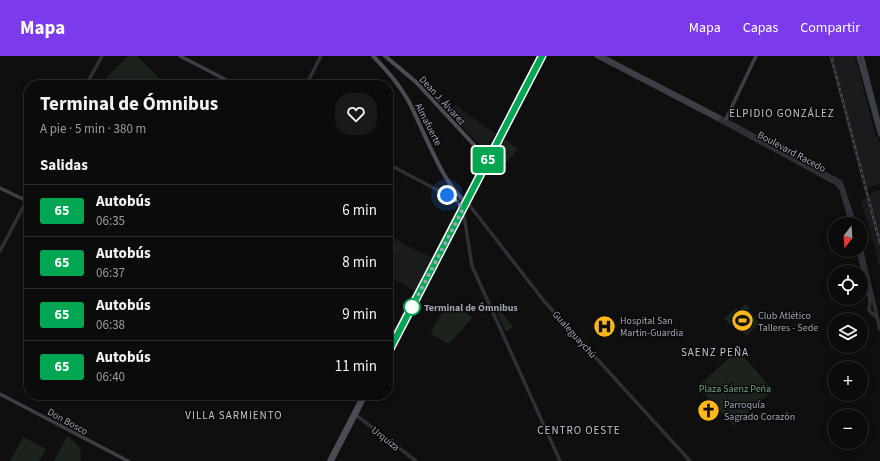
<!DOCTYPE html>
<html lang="es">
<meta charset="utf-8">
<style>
:root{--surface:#0b0b0c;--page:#19191a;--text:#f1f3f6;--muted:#9a9b9d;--line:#2b2b2d;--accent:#7c3aed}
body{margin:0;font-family:"Source Sans 3",sans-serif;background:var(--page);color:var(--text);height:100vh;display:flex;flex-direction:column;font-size:15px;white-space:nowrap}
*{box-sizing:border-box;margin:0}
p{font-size:13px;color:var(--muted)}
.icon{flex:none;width:22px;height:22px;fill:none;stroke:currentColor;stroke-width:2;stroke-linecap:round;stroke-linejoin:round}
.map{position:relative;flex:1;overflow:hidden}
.panel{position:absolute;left:24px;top:24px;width:369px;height:320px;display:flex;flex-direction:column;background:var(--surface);border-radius:16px;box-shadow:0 2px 10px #0003,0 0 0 1px var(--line)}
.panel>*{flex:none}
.badge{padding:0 8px;border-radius:3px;font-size:14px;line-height:26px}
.needle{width:26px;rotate:197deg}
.buttons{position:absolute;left:828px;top:161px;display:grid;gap:8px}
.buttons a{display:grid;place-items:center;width:40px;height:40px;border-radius:50%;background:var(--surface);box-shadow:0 2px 10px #0003,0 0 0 1px var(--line);font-size:20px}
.you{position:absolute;width:20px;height:20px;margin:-10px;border:3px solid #fff;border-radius:50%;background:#1a73e8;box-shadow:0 0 0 6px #1a73e833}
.map>.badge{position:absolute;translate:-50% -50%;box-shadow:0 0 0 2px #fff}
h2{padding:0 16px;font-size:15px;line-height:36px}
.round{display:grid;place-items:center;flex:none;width:42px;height:42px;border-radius:16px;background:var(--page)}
.summary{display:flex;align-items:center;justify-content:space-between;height:68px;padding:0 16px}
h1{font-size:19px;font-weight:700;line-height:30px}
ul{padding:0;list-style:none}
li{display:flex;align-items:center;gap:12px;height:52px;padding:0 16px;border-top:1px solid var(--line)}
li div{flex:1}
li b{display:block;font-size:15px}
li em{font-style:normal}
li .badge{min-width:44px;font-weight:700;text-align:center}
header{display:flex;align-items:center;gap:24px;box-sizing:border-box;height:56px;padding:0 20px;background:var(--accent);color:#fff}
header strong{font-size:19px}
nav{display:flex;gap:22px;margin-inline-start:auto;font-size:14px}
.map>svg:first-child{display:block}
.built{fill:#1a1b1d}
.green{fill:#1b231c}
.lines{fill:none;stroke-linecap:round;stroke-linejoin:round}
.tertiary{stroke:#2f3036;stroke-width:3.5}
.secondary{stroke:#3d3f46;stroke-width:3.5}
.primary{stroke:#4b4d55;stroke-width:4}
.rail-casing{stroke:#46484f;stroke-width:2.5}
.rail{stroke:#0a0a0b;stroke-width:1;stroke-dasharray:3;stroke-linecap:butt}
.line-casing{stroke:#fff;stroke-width:9}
.line{stroke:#00a651;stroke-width:6}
.walk{stroke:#9ea4b3;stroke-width:4;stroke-dasharray:0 7.2}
.stop-dot{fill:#fff;stroke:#00a651;stroke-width:2}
.labels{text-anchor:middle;stroke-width:3;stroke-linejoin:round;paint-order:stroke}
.street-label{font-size:10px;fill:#9ea4b3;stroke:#0a0a0b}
.stop-label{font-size:10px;font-weight:bold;fill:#9ea4b3;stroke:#0a0a0b;text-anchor:start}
.poi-label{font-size:10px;fill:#9ea4b3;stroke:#0a0a0b;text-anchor:start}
.park-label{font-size:10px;fill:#73a077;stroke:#0a0a0b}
.neighbourhood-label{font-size:11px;letter-spacing:1px;fill:#c0c3ce;stroke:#0a0a0b}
</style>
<header>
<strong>Mapa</strong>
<nav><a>Mapa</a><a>Capas</a><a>Compartir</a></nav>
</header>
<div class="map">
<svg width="880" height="405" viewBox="0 0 880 405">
<rect width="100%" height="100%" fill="#0f0f10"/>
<path class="built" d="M829,0H855L875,78L880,87V128L870,131L867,136H866Z
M447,44L453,51L455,49L495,77L485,95L442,49Z
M880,134V211L861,144L868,142L872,136Z
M388,177L409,191L431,201L414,235L388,220Z"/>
<path class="green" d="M128,0H137L166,29H107L109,26L106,22Z
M500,80L518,93L499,115L488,105Z
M389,183L402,190L397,199L388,194Z
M448,247L473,261L449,288L433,279L431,275Z
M746,248L759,268L746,280L737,268L732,270L724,262L736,252L739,254Z
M496,249L513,271L506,276L494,251Z
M738,294L773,334L733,370L698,330Z
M67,380C76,387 84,392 80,405H54Z
M23,381L46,393L39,405H10Z"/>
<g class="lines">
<path class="tertiary" d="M86,29L102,0
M306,29L321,0
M720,61L841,126L855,168
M717,63L837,128L841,133L851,168
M388,108L447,139L457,145L463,153L472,210L560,405
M467,146L544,245L690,405
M861,192L880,273
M858,194L870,244L869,254L877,262
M0,195L29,140
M356,359L416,405"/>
<path class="secondary" d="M180,0L236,29
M596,0L717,63
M602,0L720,61
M858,0L880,79
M862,0L880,70
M726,63L756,0
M0,132L29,146
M0,338L128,405"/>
<path class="primary" d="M373,0C386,13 398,27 408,44C422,70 443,129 465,145
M385,0L416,26L487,103
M513,50L539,0
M447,139L452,133
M388,290L495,85
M388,297L542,0
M329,405L363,339
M332,405L366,339"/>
<defs>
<path id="rail" d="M831,0L880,187"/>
</defs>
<use href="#rail" class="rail-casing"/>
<use href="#rail" class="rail"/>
</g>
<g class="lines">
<defs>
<path id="line" d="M388,297L542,0"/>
</defs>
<use href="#line" class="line-casing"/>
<use href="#line" class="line"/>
<path class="walk" d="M412,251L463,153L457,145L447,139"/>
</g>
<defs>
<symbol id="stadium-disc" viewBox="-11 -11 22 22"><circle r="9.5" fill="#ffb818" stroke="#0a0a0b"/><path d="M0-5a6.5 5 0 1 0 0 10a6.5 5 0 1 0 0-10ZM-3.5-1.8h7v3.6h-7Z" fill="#111"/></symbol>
<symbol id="hospital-disc" viewBox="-11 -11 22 22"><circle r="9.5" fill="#ffb818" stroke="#0a0a0b"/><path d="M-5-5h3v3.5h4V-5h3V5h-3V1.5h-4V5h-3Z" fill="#111"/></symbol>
<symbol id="church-disc" viewBox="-11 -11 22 22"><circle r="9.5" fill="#ffb818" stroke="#0a0a0b"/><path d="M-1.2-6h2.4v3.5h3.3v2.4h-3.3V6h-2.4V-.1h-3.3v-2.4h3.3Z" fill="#111"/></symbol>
</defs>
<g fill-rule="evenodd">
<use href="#stadium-disc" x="730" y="252" width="25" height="25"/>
<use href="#hospital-disc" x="592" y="258" width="25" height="25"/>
<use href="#church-disc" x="696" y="342" width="25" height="25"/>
</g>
<circle class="stop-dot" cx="412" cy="251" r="8"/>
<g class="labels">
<g class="street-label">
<text transform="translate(443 44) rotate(47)" y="4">Dean J. Álvarez</text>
<text transform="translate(429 68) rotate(63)" y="4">Almafuerte</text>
<text transform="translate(792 95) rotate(28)" y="4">Boulevard Racedo</text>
<text transform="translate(575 278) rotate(48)" y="4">Gualeguaychú</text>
<text transform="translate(68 365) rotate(29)" y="4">Don Bosco</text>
<text transform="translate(386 382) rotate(38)" y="4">Urquiza</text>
</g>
<g class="stop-label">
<text x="424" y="255">Terminal de Ómnibus</text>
</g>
<g class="poi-label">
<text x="758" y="263">Club Atlético<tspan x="758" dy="12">Talleres - Sede</tspan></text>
<text x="620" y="268">Hospital San<tspan x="620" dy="12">Martin-Guardia</tspan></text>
<text x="724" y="352">Parroquía<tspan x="724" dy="12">Sagrado Corazón</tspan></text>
</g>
<g class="park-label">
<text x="735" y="336">Plaza Sáenz Peña</text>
</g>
<g class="neighbourhood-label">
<text x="782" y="61">ELPIDIO GONZÁLEZ</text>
<text x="715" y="300">SAENZ PEÑA</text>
<text x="234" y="363">VILLA SARMIENTO</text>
<text x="579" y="378">CENTRO OESTE</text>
</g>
</g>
</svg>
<div class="buttons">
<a><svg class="needle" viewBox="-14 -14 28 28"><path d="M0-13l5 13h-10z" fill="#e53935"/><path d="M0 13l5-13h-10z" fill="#9a9b9d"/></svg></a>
<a><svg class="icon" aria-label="locate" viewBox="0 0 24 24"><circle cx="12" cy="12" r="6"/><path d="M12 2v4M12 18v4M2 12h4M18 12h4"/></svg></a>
<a><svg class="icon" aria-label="layers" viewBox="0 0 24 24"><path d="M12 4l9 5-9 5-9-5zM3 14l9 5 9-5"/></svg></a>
<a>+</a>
<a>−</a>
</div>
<div class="you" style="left:447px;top:139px"></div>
<b class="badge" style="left:488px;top:104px;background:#00a651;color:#fff">65</b>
<section class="panel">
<div class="summary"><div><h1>Terminal de Ómnibus</h1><p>A pie · 5 min · 380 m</p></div><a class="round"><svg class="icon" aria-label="heart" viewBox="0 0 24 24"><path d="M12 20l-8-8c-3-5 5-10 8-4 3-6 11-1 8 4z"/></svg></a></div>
<h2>Salidas</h2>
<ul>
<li><span class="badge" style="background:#00a651;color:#fff">65</span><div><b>Autobús</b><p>06:35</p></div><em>6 min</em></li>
<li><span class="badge" style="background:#00a651;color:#fff">65</span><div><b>Autobús</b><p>06:37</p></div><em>8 min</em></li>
<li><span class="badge" style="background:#00a651;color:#fff">65</span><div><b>Autobús</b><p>06:38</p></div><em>9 min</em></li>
<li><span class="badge" style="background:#00a651;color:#fff">65</span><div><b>Autobús</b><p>06:40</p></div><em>11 min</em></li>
</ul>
</section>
</div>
